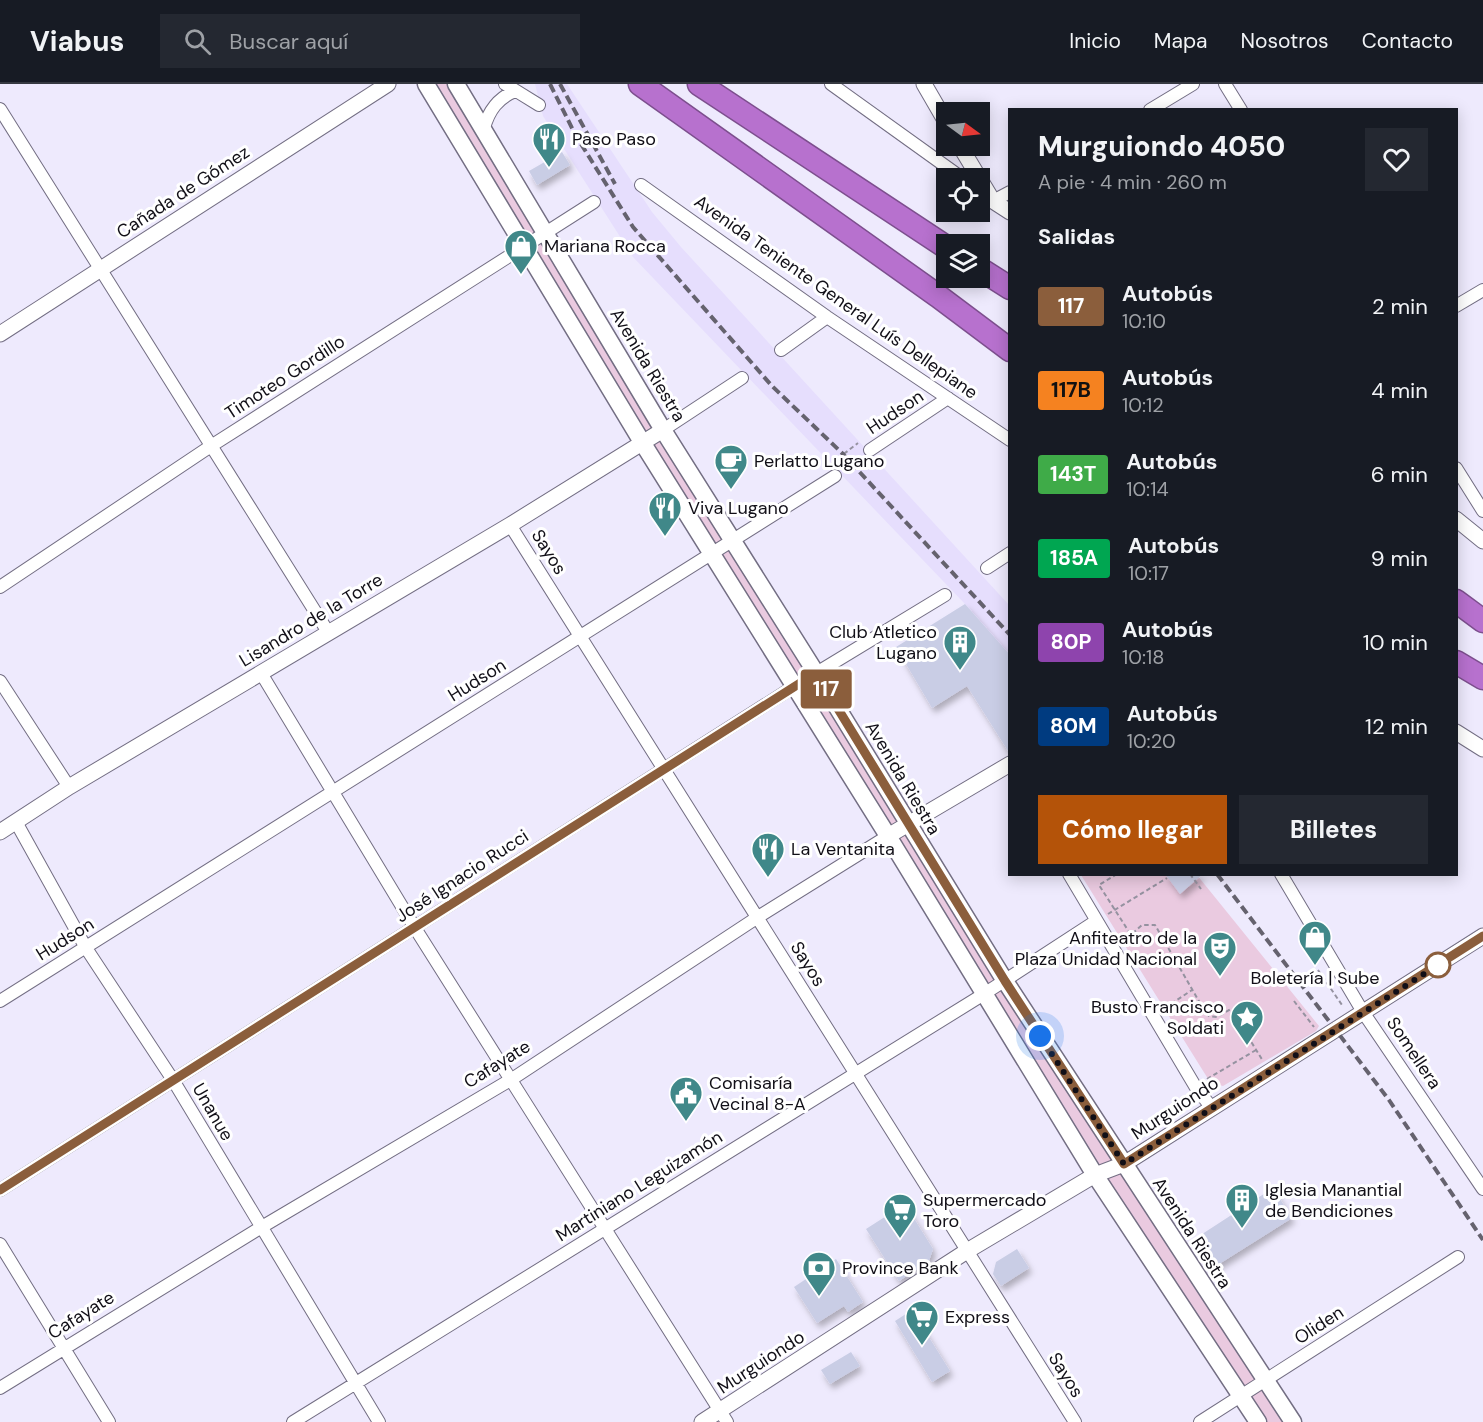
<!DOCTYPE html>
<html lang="es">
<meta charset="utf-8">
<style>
:root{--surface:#171b24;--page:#242831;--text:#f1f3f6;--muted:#9ea1a6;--line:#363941;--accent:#b45309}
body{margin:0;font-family:"DM Sans",sans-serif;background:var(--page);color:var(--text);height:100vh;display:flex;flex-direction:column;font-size:22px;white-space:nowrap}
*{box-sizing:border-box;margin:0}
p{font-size:20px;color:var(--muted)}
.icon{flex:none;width:33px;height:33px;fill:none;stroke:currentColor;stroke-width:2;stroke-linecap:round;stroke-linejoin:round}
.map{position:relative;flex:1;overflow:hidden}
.panel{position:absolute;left:1008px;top:24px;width:450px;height:768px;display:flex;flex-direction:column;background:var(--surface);border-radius:0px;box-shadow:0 3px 15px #0003}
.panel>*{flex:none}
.badge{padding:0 12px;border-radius:4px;font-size:21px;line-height:39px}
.needle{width:39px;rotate:105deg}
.fabs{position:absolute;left:936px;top:18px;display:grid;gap:12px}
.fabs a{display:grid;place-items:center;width:54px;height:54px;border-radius:0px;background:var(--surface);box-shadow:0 3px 15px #0003;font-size:30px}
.you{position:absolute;width:30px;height:30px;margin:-15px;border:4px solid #fff;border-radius:50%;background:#1a73e8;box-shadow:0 0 0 9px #1a73e833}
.map>.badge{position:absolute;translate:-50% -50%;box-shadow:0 0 0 3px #fff}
h2{padding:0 30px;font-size:22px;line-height:54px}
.round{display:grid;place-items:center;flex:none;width:63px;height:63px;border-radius:0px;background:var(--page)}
.summary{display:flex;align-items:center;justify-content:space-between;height:102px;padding:0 30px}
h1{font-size:28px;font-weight:800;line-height:45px}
.button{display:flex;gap:12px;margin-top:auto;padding:12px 30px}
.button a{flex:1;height:69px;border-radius:0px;background:var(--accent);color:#fff;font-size:24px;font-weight:800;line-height:69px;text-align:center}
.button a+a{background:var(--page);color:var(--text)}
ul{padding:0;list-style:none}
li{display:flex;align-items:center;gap:18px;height:84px;padding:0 30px}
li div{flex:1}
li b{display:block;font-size:22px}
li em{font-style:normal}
li .badge{min-width:66px;font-weight:700;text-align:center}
header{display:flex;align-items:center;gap:36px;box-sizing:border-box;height:84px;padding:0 30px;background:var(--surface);border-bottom:2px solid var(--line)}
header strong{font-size:28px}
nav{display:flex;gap:33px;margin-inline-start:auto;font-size:21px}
.search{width:420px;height:54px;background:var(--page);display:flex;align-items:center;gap:15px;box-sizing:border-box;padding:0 21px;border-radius:0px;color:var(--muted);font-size:22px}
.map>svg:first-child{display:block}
.built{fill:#e6defd}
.green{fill:#eacae0}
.building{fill:#c9cde5;filter:url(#shadow)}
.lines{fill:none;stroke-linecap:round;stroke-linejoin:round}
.minor-casing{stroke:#736e83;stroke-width:14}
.tertiary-casing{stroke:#736e83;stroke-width:17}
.secondary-casing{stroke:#736e83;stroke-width:19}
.motorway-casing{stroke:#7d4f8e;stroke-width:25}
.path{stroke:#9592a0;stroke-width:2;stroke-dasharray:4.5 3;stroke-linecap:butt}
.minor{stroke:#fff;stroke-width:12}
.tertiary{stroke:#fff;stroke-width:15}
.secondary{stroke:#fff;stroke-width:16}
.motorway{stroke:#b771ce;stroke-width:22}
.rail{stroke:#65626e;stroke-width:4;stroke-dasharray:9 4.5;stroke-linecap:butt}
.line-casing{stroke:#fff;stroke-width:14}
.line{stroke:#8b5e3c;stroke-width:9}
.walk{stroke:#110f17;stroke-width:6;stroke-dasharray:0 10.8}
.stop-dot{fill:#fff;stroke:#8b5e3c;stroke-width:3}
.labels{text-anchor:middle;stroke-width:6;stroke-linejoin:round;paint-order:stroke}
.poi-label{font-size:18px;fill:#110f17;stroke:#fff;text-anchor:start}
.street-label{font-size:18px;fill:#110f17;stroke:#fff}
</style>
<header>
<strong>Viabus</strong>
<div class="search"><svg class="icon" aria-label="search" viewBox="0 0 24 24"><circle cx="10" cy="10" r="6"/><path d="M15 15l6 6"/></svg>Buscar aquí</div>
<nav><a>Inicio</a><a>Mapa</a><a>Nosotros</a><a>Contacto</a></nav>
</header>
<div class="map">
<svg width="1483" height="1338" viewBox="0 0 1483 1338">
<defs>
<filter id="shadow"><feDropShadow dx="3" dy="5" stdDeviation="3" flood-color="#0004"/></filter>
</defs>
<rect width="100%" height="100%" fill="#eeeafd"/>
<path class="built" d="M535,0H567L652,128L681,163L1009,521V571L965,520L633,173L543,32Z"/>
<path class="green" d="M426,0H456L663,346L1293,1338H1258Z
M1081,791H1197L1319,942L1316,947L1223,1002L1210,998Z"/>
<path class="building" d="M562,68L570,81L537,101L529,87Z
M965,520L1010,571V670L967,602L932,624L896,563Z
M1165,790H1203L1180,810Z
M1273,1104L1292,1134L1211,1185L1193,1156Z
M905,1120L933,1165L929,1177L899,1197L866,1145Z
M1017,1165L1029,1184L1001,1202L993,1190L996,1178Z
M836,1175L863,1218L848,1228L844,1222L817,1239L794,1203Z
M912,1226L950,1287L932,1298L895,1237Z
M851,1268L860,1282L830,1300L821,1286Z"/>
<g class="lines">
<defs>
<path id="minor" d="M505,0L539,21
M831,0L962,94
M1225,0L1241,26
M0,25L328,548
M1150,26L1193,0
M484,44C489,26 498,14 515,7
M641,101L827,233L1010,356
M988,113L993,117L1010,108
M1456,222L1483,206
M781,266L827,233
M663,346L742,294
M870,366L948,314
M1456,384L1483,427
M510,441L1075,1338
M987,484L1010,469
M0,503L211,362L594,118
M261,589L415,844L727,1338
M0,597L69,703
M16,738L86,864L173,996L379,1338
M1069,790L1195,1002L1211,1023
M1281,790L1363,928L1483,1105
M0,917L835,392
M0,1106L795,602L945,511
M0,1160L109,1338
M0,1304L260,1144L512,995L758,833L888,752
M293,1338L984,910L1096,837
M1200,1338L1458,1173"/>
<path id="tertiary" d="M924,0L946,38
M960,62L993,117L1010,128
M0,250L388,0
M1456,435L1483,457
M1456,648L1483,665
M0,748L69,703L510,441L663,346
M888,752L1010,680
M702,1338L967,1167L1095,1091L1124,1080L1483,852"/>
<path id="secondary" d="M426,0L642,358L888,752L1095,1091L1258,1338
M456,0L663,346L816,589L1005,897L1293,1338"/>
<path id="motorway" d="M640,0L938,212L1010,266
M699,0L946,163
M980,185L1010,204
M1456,517L1483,537
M1456,578L1483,594"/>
</defs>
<use href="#minor" class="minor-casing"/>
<use href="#tertiary" class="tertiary-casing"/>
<use href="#secondary" class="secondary-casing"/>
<use href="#motorway" class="motorway-casing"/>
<path class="path" d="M832,379L858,359
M1117,790L1099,801L1131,851L1142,841H1155L1204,926L1209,932L1217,933L1231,925L1263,977
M1190,790L1201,805
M1108,830L1167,794
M1318,886L1342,921
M1294,917L1314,943
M1165,924L1192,906
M1207,995L1256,966"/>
<use href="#minor" class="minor"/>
<use href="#tertiary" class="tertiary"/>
<use href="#secondary" class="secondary"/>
<use href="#motorway" class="motorway"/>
<path class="rail" d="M550,0L576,52L633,143L772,302L843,370L1010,551
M560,0L615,100
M1217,790L1389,1016L1483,1156"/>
</g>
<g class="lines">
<defs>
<path id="line" d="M0,1106L816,589L1005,897L1124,1080L1483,852"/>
</defs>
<use href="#line" class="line-casing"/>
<use href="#line" class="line"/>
<path class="walk" d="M1040,952L1124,1080L1443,878L1438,881"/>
</g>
<defs>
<symbol id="restaurant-pin" viewBox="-11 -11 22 30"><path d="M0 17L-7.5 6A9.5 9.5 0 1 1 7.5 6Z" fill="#408889" stroke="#fff"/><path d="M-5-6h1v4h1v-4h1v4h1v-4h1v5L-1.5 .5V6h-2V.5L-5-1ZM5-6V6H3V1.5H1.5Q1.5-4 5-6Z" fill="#fff"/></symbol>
<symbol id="shop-pin" viewBox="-11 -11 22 30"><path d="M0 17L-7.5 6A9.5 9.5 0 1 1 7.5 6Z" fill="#408889" stroke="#fff"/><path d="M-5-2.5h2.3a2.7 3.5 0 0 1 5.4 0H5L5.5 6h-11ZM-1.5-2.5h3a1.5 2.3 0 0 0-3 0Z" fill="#fff"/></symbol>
<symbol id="cafe-pin" viewBox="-11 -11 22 30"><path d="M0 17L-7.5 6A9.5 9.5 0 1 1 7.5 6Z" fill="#408889" stroke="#fff"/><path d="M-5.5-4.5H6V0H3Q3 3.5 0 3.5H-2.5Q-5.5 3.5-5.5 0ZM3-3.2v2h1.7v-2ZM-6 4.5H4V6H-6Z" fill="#fff"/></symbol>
<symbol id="building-pin" viewBox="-11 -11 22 30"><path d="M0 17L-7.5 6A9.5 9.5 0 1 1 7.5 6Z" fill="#408889" stroke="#fff"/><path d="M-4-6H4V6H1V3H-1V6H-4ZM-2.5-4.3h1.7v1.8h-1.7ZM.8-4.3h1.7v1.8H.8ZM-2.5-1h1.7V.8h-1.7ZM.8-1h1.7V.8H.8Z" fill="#fff"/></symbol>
<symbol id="theatre-pin" viewBox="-11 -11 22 30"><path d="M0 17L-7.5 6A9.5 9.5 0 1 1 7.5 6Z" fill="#408889" stroke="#fff"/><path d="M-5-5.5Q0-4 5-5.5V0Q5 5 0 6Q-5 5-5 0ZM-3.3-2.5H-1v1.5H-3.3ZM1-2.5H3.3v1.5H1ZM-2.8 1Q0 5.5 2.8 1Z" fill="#fff"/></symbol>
<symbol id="sight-pin" viewBox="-11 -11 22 30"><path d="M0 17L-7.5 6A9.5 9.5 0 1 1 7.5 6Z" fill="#408889" stroke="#fff"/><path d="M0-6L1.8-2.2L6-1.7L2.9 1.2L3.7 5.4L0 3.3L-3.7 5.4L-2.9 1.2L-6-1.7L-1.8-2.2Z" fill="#fff"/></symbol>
<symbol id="civic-pin" viewBox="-11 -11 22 30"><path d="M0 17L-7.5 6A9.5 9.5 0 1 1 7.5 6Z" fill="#408889" stroke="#fff"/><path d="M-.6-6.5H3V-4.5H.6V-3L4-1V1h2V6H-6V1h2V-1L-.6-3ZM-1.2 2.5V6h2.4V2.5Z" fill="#fff"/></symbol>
<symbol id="supermarket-pin" viewBox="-11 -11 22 30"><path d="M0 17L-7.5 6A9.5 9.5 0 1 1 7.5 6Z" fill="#408889" stroke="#fff"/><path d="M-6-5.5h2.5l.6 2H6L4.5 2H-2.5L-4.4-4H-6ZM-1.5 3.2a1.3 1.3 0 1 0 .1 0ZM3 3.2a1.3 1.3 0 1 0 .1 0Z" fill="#fff"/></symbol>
<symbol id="bank-pin" viewBox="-11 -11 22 30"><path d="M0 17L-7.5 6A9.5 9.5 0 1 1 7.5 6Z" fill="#408889" stroke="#fff"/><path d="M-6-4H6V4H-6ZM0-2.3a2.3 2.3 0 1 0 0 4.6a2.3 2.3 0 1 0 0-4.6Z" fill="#fff"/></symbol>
</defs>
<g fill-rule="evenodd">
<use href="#restaurant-pin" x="530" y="36" width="38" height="52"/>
<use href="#shop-pin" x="502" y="143" width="38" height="52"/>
<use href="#cafe-pin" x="712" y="358" width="38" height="52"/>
<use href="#restaurant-pin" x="646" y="405" width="38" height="52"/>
<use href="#building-pin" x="941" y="539" width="38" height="52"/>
<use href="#restaurant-pin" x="749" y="746" width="38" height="52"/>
<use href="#shop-pin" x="1296" y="834" width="38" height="52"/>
<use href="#theatre-pin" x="1201" y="845" width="38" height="52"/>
<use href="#sight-pin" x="1228" y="914" width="38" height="52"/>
<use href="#civic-pin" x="667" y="990" width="38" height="52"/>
<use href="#building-pin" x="1223" y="1097" width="38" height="52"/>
<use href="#supermarket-pin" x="881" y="1107" width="38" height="52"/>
<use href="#bank-pin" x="800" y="1165" width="38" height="52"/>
<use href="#supermarket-pin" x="903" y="1214" width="38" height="52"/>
</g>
<circle class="stop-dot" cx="1438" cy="881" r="12"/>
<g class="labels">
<g class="poi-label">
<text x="572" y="61">Paso Paso</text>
<text x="544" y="168">Mariana Rocca</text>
<text x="754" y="383">Perlatto Lugano</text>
<text x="688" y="430">Viva Lugano</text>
<text x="937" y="554" text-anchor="end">Club Atletico<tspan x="937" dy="21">Lugano</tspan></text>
<text x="791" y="771">La Ventanita</text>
<text x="1197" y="860" text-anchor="end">Anfiteatro de la<tspan x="1197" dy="21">Plaza Unidad Nacional</tspan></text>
<text x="1315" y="900" text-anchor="middle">Boletería | Sube</text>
<text x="1224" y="929" text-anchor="end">Busto Francisco<tspan x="1224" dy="21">Soldati</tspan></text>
<text x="709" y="1005">Comisaría<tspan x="709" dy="21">Vecinal 8-A</tspan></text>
<text x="1265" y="1112">Iglesia Manantial<tspan x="1265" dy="21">de Bendiciones</tspan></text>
<text x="923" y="1122">Supermercado<tspan x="923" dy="21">Toro</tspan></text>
<text x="842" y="1190">Province Bank</text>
<text x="945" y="1239">Express</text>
</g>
<g class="street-label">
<text transform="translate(183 108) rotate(-33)" y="6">Cañada de Gómez</text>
<text transform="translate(836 213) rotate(35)" y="6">Avenida Teniente General Luís Dellepiane</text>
<text transform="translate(648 281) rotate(59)" y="6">Avenida Riestra</text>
<text transform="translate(285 293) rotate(-33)" y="6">Timoteo Gordillo</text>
<text transform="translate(895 328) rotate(-34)" y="6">Hudson</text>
<text transform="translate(549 468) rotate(58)" y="6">Sayos</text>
<text transform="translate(311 536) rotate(-31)" y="6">Lisandro de la Torre</text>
<text transform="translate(477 596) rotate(-32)" y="6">Hudson</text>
<text transform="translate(903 694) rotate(59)" y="6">Avenida Riestra</text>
<text transform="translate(462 792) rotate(-33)" y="6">José Ignacio Rucci</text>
<text transform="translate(65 855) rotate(-32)" y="6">Hudson</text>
<text transform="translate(808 880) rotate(58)" y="6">Sayos</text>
<text transform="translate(1414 969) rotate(56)" y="6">Somellera</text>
<text transform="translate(497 980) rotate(-32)" y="6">Cafayate</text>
<text transform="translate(1175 1024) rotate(-33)" y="6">Murguiondo</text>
<text transform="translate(213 1028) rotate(60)" y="6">Unanue</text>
<text transform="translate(639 1102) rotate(-32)" y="6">Martiniano Leguizamón</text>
<text transform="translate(1192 1149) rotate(57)" y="6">Avenida Riestra</text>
<text transform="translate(81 1231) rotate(-32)" y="6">Cafayate</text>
<text transform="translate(1319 1241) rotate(-33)" y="6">Oliden</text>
<text transform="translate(761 1278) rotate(-33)" y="6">Murguiondo</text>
<text transform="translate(1066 1291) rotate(58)" y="6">Sayos</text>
</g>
</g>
</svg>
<div class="fabs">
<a><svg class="needle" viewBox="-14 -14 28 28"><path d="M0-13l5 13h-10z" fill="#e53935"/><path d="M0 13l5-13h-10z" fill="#9ea1a6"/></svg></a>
<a><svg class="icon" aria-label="locate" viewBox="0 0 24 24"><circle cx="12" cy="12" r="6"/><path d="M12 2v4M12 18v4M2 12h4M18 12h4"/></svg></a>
<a><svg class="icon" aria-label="layers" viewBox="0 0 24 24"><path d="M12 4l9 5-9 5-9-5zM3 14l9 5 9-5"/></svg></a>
</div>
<div class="you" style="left:1040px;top:952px"></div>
<b class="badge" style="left:826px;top:605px;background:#8b5e3c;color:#fff">117</b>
<section class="panel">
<div class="summary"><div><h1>Murguiondo 4050</h1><p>A pie · 4 min · 260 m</p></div><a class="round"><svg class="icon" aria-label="heart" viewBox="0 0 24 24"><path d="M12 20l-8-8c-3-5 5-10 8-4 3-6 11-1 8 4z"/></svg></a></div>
<h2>Salidas</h2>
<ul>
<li><span class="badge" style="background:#8b5e3c;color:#fff">117</span><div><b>Autobús</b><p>10:10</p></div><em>2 min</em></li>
<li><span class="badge" style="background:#f58220;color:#111">117B</span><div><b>Autobús</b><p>10:12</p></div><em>4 min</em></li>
<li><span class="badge" style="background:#3fab48;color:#fff">143T</span><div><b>Autobús</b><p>10:14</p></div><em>6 min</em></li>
<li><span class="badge" style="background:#00a651;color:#fff">185A</span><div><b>Autobús</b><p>10:17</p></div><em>9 min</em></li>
<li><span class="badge" style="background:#8e44ad;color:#fff">80P</span><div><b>Autobús</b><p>10:18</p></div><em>10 min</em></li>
<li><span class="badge" style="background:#003b80;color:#fff">80M</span><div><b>Autobús</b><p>10:20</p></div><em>12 min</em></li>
</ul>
<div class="button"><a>Cómo llegar</a><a>Billetes</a></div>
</section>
</div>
